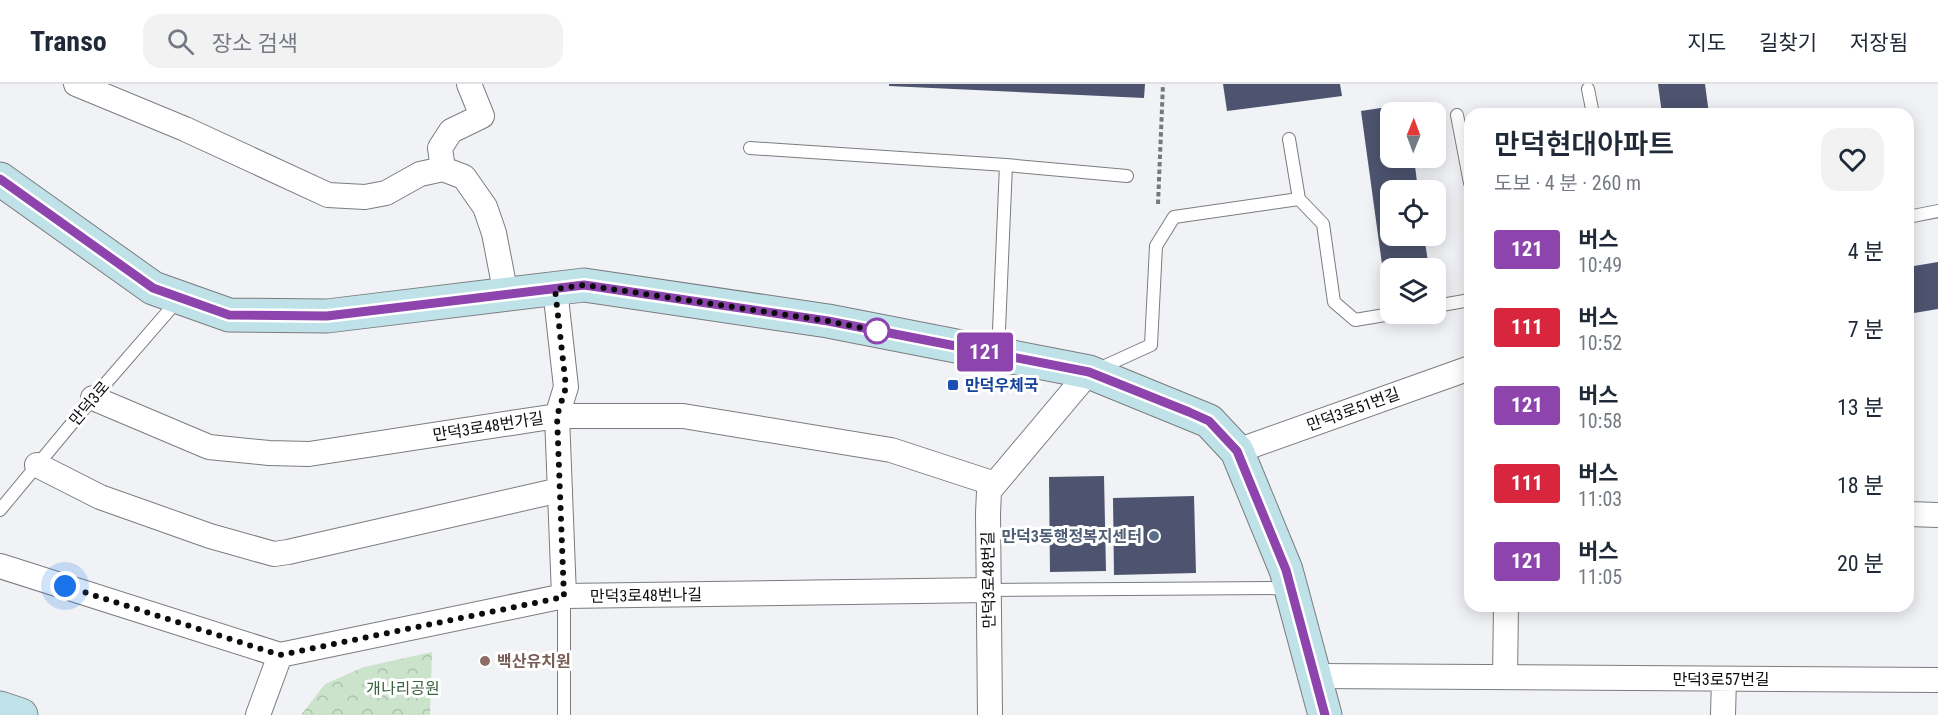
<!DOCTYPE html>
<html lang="ko">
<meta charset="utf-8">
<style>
:root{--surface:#fff;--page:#f2f2f3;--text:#1f2937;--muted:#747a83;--line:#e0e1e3}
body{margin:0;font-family:"Roboto Condensed","Noto Sans KR",sans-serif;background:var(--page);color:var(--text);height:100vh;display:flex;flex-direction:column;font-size:22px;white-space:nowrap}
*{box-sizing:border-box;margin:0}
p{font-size:20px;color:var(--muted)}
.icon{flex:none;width:33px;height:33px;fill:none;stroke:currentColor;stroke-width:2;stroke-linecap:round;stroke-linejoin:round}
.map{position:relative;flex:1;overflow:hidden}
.panel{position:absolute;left:1464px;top:24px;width:450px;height:504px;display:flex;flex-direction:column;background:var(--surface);border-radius:18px;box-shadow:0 3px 15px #0003}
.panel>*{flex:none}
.badge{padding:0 12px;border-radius:4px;font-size:21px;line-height:39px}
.needle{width:39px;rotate:1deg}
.tools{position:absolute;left:1380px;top:18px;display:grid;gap:12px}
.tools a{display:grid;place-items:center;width:66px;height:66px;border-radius:12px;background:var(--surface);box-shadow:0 3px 15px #0003;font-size:30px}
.you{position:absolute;width:30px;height:30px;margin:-15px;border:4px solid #fff;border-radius:50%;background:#1a73e8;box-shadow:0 0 0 9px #1a73e833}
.map>.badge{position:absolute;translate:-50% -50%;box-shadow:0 0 0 3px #fff}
.round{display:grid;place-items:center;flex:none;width:63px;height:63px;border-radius:18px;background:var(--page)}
.overview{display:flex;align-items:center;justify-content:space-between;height:102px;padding:0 30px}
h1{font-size:28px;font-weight:600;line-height:45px}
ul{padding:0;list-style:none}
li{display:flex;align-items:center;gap:18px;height:78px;padding:0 30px}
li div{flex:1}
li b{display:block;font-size:22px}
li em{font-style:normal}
li .badge{min-width:66px;font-weight:700;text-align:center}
header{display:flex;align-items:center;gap:36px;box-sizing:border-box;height:84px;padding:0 30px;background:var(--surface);border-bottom:2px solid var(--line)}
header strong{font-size:28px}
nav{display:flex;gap:33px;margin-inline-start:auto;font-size:21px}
.search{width:420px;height:54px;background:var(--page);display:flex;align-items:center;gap:15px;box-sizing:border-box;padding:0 21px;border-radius:18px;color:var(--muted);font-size:22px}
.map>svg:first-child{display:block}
.forest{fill:url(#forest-crowns)}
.building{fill:#4e546f}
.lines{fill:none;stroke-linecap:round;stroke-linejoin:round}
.service-casing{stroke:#7b7c7f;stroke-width:14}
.minor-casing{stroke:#7b7c7f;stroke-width:26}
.secondary-casing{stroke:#7b7c7f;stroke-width:35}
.path{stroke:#77787a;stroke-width:4;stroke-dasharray:4.5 3;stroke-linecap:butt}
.service{stroke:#fff;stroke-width:12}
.minor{stroke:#fff;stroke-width:24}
.secondary{stroke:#bee2e8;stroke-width:33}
.line-casing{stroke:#fff;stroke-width:14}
.line{stroke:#8e44ad;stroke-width:9}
.walk{stroke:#0c0d0e;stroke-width:6;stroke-dasharray:0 10.8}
.stop-dot{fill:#fff;stroke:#8e44ad;stroke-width:3}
.transit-dot{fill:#1a4fb4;stroke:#fff;stroke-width:2}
.service-dot{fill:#5c6f8a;stroke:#fff;stroke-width:2}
.education-dot{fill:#8d6e63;stroke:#fff;stroke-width:2}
.labels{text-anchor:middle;stroke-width:6;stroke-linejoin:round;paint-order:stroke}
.transit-label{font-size:16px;font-weight:bold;fill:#164399;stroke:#fff;text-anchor:start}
.street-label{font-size:16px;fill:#0c0d0e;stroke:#fff}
.service-label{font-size:16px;font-weight:bold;fill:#4e5e75;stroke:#fff;text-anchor:end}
.education-label{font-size:16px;font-weight:bold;fill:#785e54;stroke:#fff;text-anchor:start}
.park-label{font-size:16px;fill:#3b633e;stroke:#fff}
</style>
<header>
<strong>Transo</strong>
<div class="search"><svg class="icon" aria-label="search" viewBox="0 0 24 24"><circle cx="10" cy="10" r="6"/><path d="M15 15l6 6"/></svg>장소 검색</div>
<nav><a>지도</a><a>길찾기</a><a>저장됨</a></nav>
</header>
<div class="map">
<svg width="1938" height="631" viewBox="0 0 1938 631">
<defs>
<pattern id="forest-crowns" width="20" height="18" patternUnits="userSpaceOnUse" patternTransform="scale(1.5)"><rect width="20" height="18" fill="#cae3ca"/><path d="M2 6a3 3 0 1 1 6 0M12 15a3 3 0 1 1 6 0" fill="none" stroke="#acc2ac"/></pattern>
</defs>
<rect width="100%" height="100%" fill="#f1f2f5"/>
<path class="forest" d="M432,568L430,631H301L325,600L364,583Z"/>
<path class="building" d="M889,0H1145L1144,14L889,2Z
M1223,0H1340L1342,12L1227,27Z
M1658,0H1705L1709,30H1662Z
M1407,20L1408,28H1390V74H1414L1418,106H1390V152H1424L1429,184H1390V202H1385L1361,27Z
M1938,178V225L1908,230V183Z
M1104,392L1106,487L1050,488L1049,393Z
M1194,412L1196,489L1114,491L1113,414Z"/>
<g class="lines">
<defs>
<path id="service" d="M1588,5L1593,30
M1457,31L1470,99
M1289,55L1299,115
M750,64L1006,81L998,269
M1006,81L1127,92
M1908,133L1938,127
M1436,222L1470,216
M1096,286L1151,261L1156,162L1174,133L1299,115L1323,140L1334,218L1355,236L1391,230
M0,426L93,314L178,216
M988,506L1290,504
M564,631V512"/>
<path id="minor" d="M76,0L185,45L328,111L365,113L386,109L420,90L443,85L464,93L485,123L494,149L506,211
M443,85L440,64L451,47L482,32L469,0
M555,205L566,303L557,332L564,512
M93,314L209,363L269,369L309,370L557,332H683L891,366L995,400
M1237,367L1470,284
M37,381L100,413L210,452L274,470L288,468L560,406
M1908,430L1938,431
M0,482L280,571L564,512L988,506
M1314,592L1938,596
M1505,593L1506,522
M258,631L280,571
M990,631L988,430L989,407L1089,288
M1723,631L1724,595"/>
<path id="secondary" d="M0,95L153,204L229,231L327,232L584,201L828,237L1089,288L1209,337L1237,367L1286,486L1325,631
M0,624L21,631"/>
</defs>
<use href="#service" class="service-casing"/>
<use href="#minor" class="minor-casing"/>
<use href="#secondary" class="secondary-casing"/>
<path class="path" d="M1158,120L1163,0"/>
<use href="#service" class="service"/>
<use href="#minor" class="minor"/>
<use href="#secondary" class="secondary"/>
</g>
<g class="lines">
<defs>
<path id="line" d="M0,95L153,204L229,231L327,232L584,201L828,237L1089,288L1189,328L1209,337L1237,367L1286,486L1325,631"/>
</defs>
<use href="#line" class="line-casing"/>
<use href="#line" class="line"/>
<path class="walk" d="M65,502L280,571L564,513L557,332L566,303L555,205L584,201L828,237L877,247"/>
</g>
<circle class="stop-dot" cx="877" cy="247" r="12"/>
<rect class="transit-dot" x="947" y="295" width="12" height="12" rx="3"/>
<circle class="service-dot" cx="1154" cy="452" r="6"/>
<circle class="education-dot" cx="485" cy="577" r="6"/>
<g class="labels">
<g class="transit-label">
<text x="965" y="307">만덕우체국</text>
</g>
<g class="street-label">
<text transform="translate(89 319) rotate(-50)" y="6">만덕3로</text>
<text transform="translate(1353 325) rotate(-20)" y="6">만덕3로51번길</text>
<text transform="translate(488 342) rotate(-9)" y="6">만덕3로48번가길</text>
<text transform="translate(988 496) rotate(-91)" y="6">만덕3로48번길</text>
<text transform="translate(646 511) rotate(-1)" y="6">만덕3로48번나길</text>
<text x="1721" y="601">만덕3로57번길</text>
</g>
<g class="service-label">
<text x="1142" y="458">만덕3동행정복지센터</text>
</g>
<g class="education-label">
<text x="497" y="583">백산유치원</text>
</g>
<g class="park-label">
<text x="403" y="610">개나리공원</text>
</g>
</g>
</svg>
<div class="tools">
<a><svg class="needle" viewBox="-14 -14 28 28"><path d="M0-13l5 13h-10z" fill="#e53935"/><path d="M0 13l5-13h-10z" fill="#747a83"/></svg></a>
<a><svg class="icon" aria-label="locate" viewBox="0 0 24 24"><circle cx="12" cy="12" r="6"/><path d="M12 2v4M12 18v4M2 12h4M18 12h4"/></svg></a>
<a><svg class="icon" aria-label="layers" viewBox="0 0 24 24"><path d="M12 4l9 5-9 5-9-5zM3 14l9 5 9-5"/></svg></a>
</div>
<div class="you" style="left:65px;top:502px"></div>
<b class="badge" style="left:985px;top:268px;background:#8e44ad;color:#fff">121</b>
<section class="panel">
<div class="overview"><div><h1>만덕현대아파트</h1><p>도보 · 4 분 · 260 m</p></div><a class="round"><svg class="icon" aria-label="heart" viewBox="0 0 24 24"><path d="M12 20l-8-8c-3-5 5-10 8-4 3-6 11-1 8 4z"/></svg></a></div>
<ul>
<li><span class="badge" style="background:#8e44ad;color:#fff">121</span><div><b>버스</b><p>10:49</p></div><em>4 분</em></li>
<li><span class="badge" style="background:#d7263d;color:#fff">111</span><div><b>버스</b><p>10:52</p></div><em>7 분</em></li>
<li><span class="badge" style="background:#8e44ad;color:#fff">121</span><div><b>버스</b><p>10:58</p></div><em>13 분</em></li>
<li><span class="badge" style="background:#d7263d;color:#fff">111</span><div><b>버스</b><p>11:03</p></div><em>18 분</em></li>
<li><span class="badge" style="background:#8e44ad;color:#fff">121</span><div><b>버스</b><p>11:05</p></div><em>20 분</em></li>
</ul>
</section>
</div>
